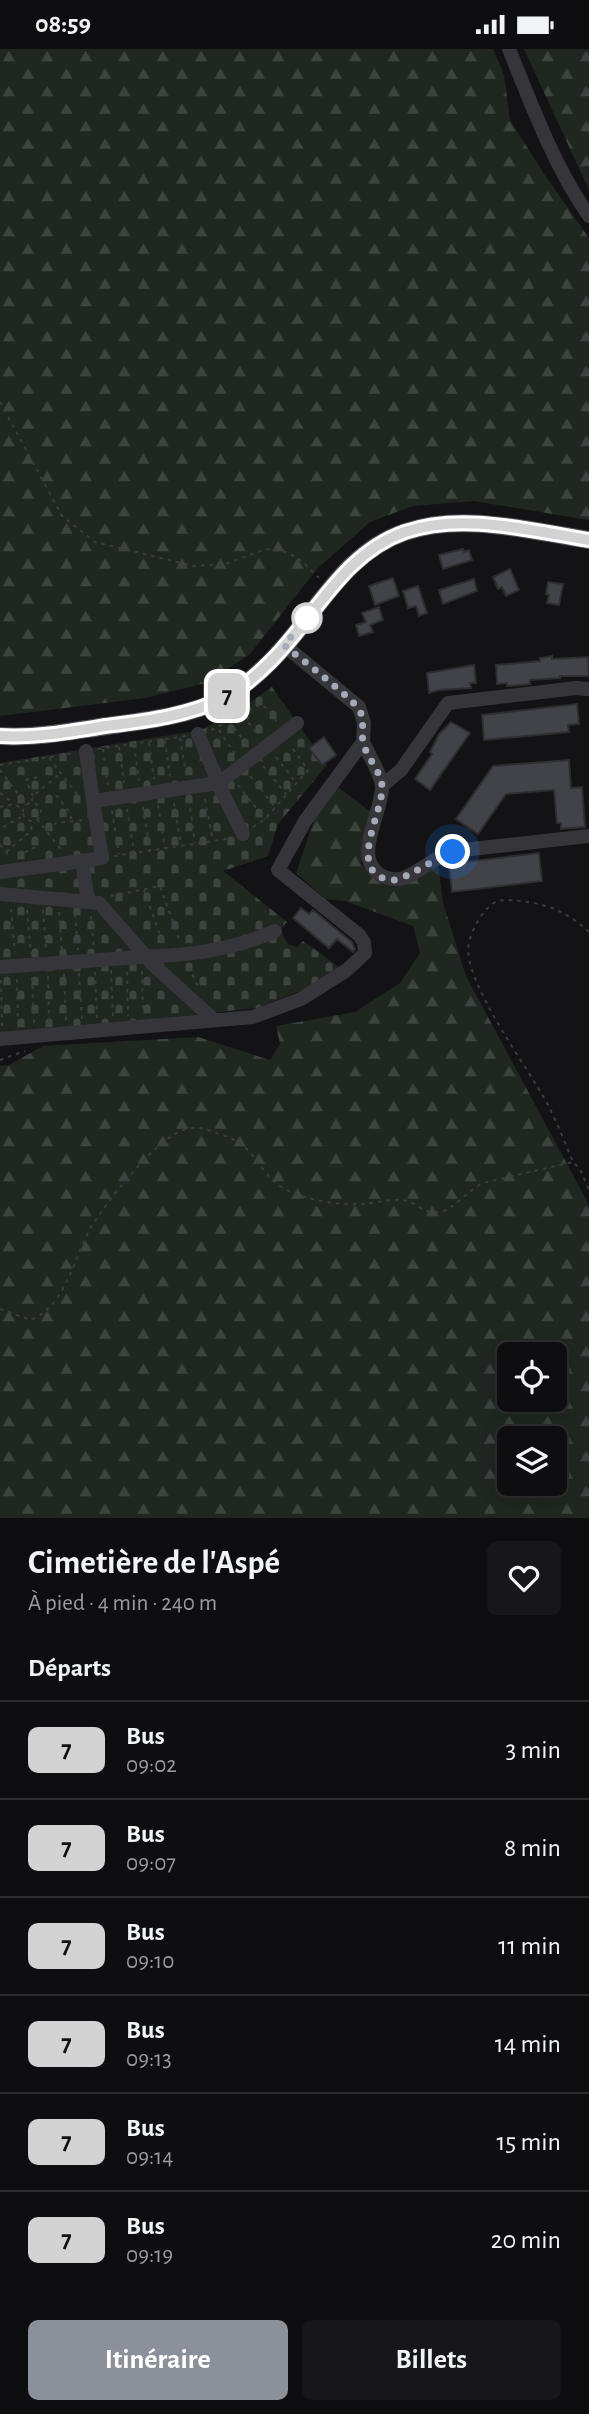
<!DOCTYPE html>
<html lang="fr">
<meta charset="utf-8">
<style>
:root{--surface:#0e0e10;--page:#171719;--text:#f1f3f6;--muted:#9b9c9f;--line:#2e2e30;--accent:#8c9099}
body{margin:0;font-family:"Alegreya Sans",sans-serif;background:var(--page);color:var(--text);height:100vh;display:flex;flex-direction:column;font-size:26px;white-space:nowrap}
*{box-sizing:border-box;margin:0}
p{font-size:23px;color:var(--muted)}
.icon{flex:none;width:38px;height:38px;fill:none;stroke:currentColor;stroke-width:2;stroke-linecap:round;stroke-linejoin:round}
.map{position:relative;height:1469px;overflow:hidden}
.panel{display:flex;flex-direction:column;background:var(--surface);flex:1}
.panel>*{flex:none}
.badge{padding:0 14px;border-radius:10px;font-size:24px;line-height:46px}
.buttons{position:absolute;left:497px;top:1293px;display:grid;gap:14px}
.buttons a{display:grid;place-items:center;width:70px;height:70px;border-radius:10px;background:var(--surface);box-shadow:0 4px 18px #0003,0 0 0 2px var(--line);font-size:35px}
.you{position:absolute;width:35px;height:35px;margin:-18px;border:5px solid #fff;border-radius:50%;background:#1a73e8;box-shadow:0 0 0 10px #1a73e833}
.map>.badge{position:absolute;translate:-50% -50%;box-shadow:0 0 0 4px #fff}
h2{padding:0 28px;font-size:26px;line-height:63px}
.round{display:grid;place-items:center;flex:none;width:74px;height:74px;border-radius:10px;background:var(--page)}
.summary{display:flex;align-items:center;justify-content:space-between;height:119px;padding:0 28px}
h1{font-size:33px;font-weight:700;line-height:52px}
.cta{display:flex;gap:14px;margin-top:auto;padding:14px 28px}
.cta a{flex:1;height:80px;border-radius:10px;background:var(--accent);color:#fff;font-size:28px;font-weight:700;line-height:80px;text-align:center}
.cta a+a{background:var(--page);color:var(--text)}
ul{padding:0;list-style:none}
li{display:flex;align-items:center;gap:21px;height:98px;padding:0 28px;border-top:2px solid var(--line)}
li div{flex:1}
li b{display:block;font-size:26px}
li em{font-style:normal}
li .badge{min-width:77px;font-weight:700;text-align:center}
.status{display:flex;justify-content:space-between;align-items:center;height:49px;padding:0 35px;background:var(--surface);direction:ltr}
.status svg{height:19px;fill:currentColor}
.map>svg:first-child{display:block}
.forest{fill:url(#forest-firs);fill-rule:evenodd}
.cemetery{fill:url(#cemetery-stones)}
.building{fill:#424348;stroke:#2e2d31;stroke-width:2}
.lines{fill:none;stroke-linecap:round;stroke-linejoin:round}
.path{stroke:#3b3c41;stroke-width:2;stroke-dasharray:3.5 5;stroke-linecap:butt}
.minor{stroke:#35353a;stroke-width:14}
.major{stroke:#515259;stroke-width:18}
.line-casing{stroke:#fff;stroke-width:16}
.line{stroke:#d3d3d3;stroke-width:10}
.walk{stroke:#a6aab5;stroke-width:7;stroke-dasharray:0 12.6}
.stop-dot{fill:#fff;stroke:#d3d3d3;stroke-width:3.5}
</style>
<div class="status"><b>08:59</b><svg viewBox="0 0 49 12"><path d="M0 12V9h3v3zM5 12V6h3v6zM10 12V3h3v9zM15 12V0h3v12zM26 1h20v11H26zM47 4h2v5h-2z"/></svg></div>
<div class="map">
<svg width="589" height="1469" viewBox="0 0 589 1469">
<defs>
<pattern id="forest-firs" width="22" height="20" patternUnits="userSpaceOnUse" patternTransform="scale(1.75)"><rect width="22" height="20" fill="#202721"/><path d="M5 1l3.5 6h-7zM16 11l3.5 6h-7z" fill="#3d443f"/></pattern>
<pattern id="cemetery-stones" width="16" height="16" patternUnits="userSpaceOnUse" patternTransform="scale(1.75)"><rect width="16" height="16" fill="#202721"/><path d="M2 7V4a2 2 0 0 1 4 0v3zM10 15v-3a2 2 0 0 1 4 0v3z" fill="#3d443f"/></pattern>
</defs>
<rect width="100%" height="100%" fill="#131315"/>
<path class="forest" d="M0,0H493L504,26L510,71L544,125L589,189V471L474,452L413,457L370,473L317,520L249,606L206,634L146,649L0,667Z
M524,0H589V141Z
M338,738L372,764L364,789L361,815C388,852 407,837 438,814L443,854L466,927L589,1156V1469H0V1017L9,1016L43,997L198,988L270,1011L280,995L276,977L355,963L400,934L420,904L413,877L345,852L326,850L296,824L314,771ZM509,1306H555V1351H509ZM509,1390H555V1435H509Z"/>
<path class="cemetery" d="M272,638L327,716L278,775L268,807L223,822L287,873L280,881L288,895L297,898L303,892L342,920L305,940L257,959L0,987V714L201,681L232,666Z"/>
<path class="building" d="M463,500L464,503L469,501L472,511L443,520L439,506Z
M510,520L519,541L506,547L502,538L498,540L493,528Z
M393,529L399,547L375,556L369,537Z
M474,530L477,542L443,555L439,541Z
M548,533L563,535L559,556L547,554L549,546L546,545Z
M418,537L427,564L419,567L416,557L408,559L403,542Z
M379,558L383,571L370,576L373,583L359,587L356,576L366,573L362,564Z
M552,607V610L588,608L589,627H560V629L530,631V635L507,637V634L497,635L496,616L540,612V609Z
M474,616L476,634H470L471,639L439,641L429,644L427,624Z
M577,655L579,675L568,676L569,683L484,691L482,666Z
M451,673L470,684L430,741L415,730L432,705L430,703L439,685Z
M324,688L336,706L322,716L309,699Z
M569,711L571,739L582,738L585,778L561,780V774H557L554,741L506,745L478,785L456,770L493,717Z
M539,804L542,832L452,843L449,815Z
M301,859L309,865L313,861L352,893L355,900L353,903L337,890L329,899L293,869Z"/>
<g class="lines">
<path class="path" d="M0,353L62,467L95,493L194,517L225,515L266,500L286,503L302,512L319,529
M243,667L259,687
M229,672L247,696
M211,681L261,655L272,664L277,674
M219,681L235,705
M180,689L186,725
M165,691L170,727
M149,694L154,730
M134,696L139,732
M119,698L124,734
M98,700L186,687
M103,700L108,736
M276,708L296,734
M49,709L80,749
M0,716L75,704
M263,717L286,745
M0,721L26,756
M250,727L275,758
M238,736L265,770
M0,744L13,754
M56,746L68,761L72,771
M33,747L26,731L38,728
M205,750L213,792
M189,751L195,794
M32,752L33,747L60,725
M174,754L181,796
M23 763a9 9 0 1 1 18 0a9 9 0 1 1-18 0Z
M158,756L165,799
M0,758L14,755L23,760
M143,758L150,801
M127,760L134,803
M112,762L119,805
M37,770L62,802
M3,778L23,767
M253,778L265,770L308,721L291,697
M47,781L56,774L85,771
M0,796L10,808
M6,803L31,782L32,774
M17,807L38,797
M114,807L233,789
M144,841L163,895
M111,847L160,837L180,893
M11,860L15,903
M27,861L31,905
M43,861L46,900
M59,863L62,902
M75,865L78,901
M91,867L94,900
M589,883C563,859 541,853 507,851C497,850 490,856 484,863C476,873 468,889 468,902C471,943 526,1016 547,1054C557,1073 565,1094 573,1113L580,1120L589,1141
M189,918L198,938
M111,921L113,968
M142,922L143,965
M95,923L97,969
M127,923L128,967
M79,924L82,971
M64,925L66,972
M48,927L49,974
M32,928L34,975
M17,930L18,977
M1,931L2,978
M0,1011L25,1002
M0,1260L31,1271C66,1256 73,1211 90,1180C105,1154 155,1091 183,1081C195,1077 203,1079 214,1083C225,1087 239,1091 247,1100C260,1114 268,1132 287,1141C307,1151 337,1156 359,1155C373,1155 387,1150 401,1151C416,1151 424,1167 440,1163C453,1161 468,1141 483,1134L573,1113"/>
<path class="minor" d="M509,0C532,57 554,117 589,167
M198,685L216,728
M363,693C368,704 382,727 382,738C382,764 353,807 379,825C385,829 392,831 400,830C418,826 433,808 453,802L589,787
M86,702L93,752
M223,731L297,674
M382,737L401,721L448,654L576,639L587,640
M220,739L243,785
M0,823L82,812
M0,845L99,854L143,904
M88,852L82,812L102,809L93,752L212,735
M153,907C194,906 237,899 275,882
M150,913L214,971
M0,918L141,908
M0,990L253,968L301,950L347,921L365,904L364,893L359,886L278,821L305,772L363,693L364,674L359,658L284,596"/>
<path class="major" d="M0,687C34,689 67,683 100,678C141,672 187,668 224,649C240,640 256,627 270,613C315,569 341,505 405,483C464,463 530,482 589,491"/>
</g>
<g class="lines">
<defs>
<path id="line" d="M0,687C36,689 70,683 105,677C145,672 188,667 224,649C241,640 256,627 270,613C315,569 342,505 405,483C463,463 531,482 589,491"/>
</defs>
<use href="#line" class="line-casing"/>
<use href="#line" class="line"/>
<path class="walk" d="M307,569L284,596C297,607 356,652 360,662C365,673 361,682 363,693C366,708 381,722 382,737C384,763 345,823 390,831C404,833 435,808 453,803"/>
</g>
<circle class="stop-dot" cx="307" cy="569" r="14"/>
</svg>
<div class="buttons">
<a><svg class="icon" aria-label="locate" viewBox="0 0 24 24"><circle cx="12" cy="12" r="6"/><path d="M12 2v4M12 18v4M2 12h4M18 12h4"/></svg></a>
<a><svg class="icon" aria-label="layers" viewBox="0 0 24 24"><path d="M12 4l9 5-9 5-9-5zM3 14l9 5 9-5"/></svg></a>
</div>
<div class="you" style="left:453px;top:803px"></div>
<b class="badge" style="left:227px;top:647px;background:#d3d3d3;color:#111">7</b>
</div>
<section class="panel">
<div class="summary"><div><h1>Cimetière de l'Aspé</h1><p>À pied · 4 min · 240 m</p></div><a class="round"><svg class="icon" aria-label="heart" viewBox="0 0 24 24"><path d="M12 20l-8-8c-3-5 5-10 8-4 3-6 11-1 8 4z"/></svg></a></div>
<h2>Départs</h2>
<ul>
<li><span class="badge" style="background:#d3d3d3;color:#111">7</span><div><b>Bus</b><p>09:02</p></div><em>3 min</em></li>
<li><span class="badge" style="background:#d3d3d3;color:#111">7</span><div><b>Bus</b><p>09:07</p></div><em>8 min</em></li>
<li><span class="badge" style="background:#d3d3d3;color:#111">7</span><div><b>Bus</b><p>09:10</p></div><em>11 min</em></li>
<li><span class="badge" style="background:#d3d3d3;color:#111">7</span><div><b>Bus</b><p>09:13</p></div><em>14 min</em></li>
<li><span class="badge" style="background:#d3d3d3;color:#111">7</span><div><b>Bus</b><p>09:14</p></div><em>15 min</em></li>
<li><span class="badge" style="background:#d3d3d3;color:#111">7</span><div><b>Bus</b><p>09:19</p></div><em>20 min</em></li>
</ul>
<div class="cta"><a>Itinéraire</a><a>Billets</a></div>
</section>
